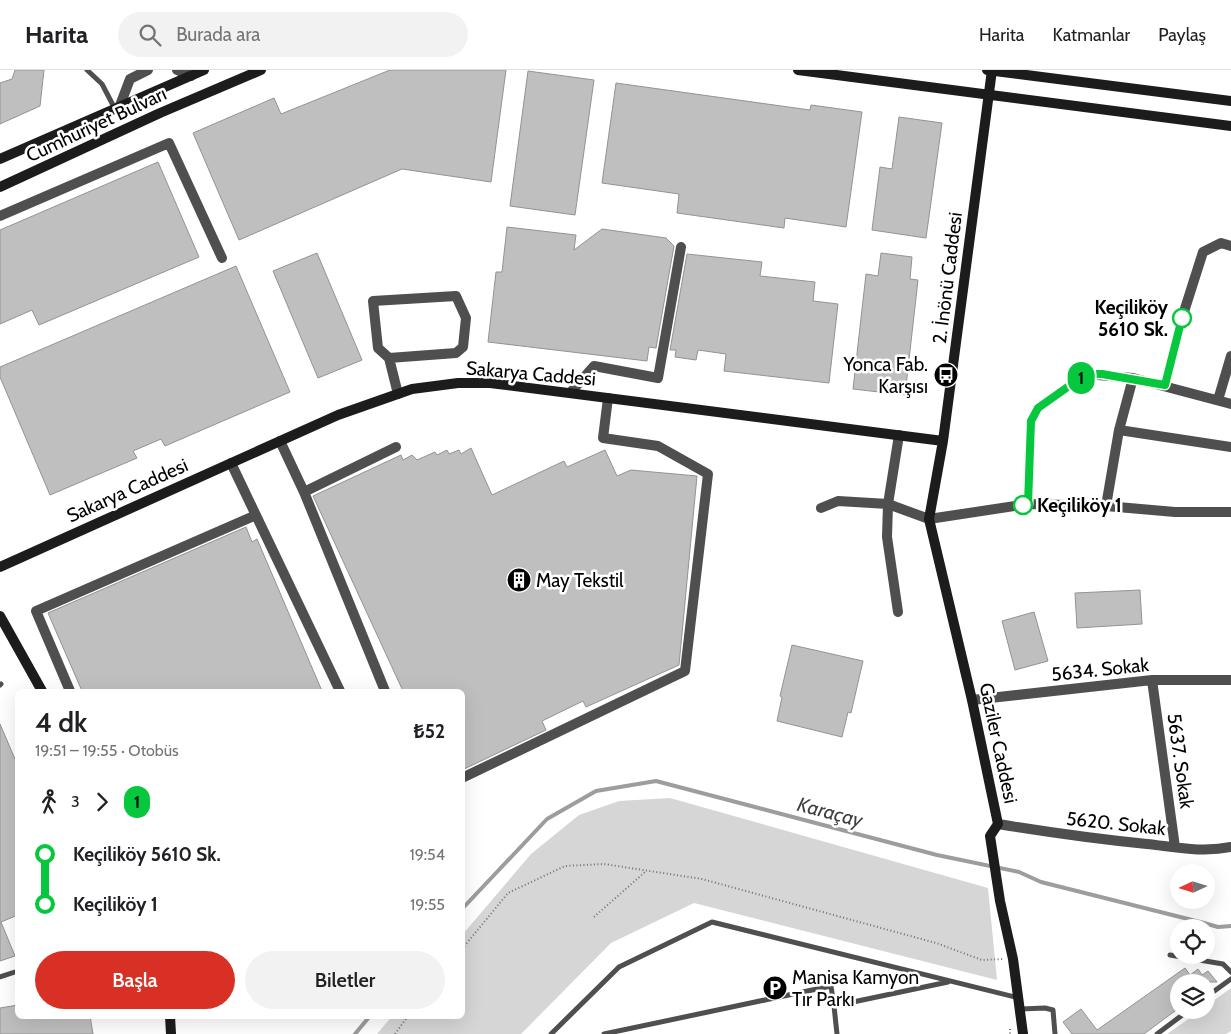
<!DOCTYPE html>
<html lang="tr">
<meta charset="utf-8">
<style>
:root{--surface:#fff;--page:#f2f2f2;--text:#202124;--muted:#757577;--line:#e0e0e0;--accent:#d93025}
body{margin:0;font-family:Cabin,sans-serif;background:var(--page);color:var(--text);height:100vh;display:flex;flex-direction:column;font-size:19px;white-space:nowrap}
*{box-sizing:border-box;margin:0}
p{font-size:16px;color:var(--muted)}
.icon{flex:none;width:28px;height:28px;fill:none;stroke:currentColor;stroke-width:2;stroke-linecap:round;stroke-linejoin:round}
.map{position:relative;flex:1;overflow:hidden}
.panel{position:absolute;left:15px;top:619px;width:450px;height:330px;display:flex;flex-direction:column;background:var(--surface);border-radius:8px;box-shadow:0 5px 20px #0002}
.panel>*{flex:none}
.badge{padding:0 10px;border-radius:16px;font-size:18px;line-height:32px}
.needle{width:32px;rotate:266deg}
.fabs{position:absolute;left:1170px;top:794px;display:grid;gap:10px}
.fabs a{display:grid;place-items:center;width:45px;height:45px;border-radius:50%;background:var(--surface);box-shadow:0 5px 20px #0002;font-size:25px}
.map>.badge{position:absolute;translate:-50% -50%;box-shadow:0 0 0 2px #fff}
.legs{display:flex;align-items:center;gap:8px;height:55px;padding:0 20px;font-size:16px}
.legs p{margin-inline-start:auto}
.head{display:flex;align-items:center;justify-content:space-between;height:85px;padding:0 20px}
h1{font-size:28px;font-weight:600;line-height:38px}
.action{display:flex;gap:10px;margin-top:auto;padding:10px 20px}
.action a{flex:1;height:58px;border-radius:30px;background:var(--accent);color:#fff;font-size:20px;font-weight:600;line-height:58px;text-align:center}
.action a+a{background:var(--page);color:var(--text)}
ul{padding:0 20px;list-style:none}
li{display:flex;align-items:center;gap:18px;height:50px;font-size:19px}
li i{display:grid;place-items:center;width:8px;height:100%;margin:0 6px;background:currentColor}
li i::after{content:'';width:12px;height:12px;margin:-6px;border:4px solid;border-radius:50%;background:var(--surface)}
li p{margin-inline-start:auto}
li:first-child i{background:linear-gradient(#0000 50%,currentColor 0)}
li:last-child i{background:linear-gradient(currentColor 50%,#0000 0)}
header{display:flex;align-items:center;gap:30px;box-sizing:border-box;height:70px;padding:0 25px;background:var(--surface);border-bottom:1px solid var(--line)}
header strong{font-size:24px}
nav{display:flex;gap:28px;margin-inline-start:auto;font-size:18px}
.search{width:350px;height:45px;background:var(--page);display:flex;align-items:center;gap:12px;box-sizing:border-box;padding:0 18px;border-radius:28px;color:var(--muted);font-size:19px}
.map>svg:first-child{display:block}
.green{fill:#d6d6d6}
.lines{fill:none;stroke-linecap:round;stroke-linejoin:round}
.stream{stroke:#9d9d9d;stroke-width:4}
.building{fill:#bfbfbf;stroke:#939393}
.path{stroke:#717171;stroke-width:2;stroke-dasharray:1 2.5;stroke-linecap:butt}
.lane{stroke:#4f4f4f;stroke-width:5}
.street{stroke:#4f4f4f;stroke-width:10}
.secondary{stroke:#1c1c1c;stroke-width:10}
.line-1-casing{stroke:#fff;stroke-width:11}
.line-1{stroke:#06c73d;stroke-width:8}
.stop-1-dot{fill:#fff;stroke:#06c73d;stroke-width:2.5}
.labels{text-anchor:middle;stroke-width:5;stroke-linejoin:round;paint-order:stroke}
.street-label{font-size:19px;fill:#000;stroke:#fff}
.stop-label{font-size:19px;font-weight:bold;fill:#000;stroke:#fff;text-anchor:end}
.poi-label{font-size:19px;fill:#000;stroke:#fff;text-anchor:start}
.water-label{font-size:20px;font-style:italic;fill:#3e3e3e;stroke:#fff}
</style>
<header>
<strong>Harita</strong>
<div class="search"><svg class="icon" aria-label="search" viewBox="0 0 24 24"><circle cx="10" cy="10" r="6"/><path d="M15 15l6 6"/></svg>Burada ara</div>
<nav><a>Harita</a><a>Katmanlar</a><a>Paylaş</a></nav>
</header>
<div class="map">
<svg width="1231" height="964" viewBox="0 0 1231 964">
<rect width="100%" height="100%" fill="#fff"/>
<path class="green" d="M670,728L988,818L997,910L694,833L611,873L521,964H377L392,946H462L463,864L531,784L579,745L619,731Z
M1231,918V961L1226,964H1167L1201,940H1206V936Z"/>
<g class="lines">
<path class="stream" d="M462,839L547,749L596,721L656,711L937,785L1019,802L1041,812L1204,853L1218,857L1231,856
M355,964L370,946"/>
</g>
<path class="building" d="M15,0H44L40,36L0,54V13L12,9Z
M390,0H506L491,112L402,99L239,170L193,63L274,28L281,44Z
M528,1L594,10L575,145L510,136Z
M616,13L810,40L811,35L862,42L846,157L785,148L784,158L677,143L679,124L602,113Z
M899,47L942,53L926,168L872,160L880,97L892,99Z
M158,92L199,187L39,255L32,240L0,254V160Z
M507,157L576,165L574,180L602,159L666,168L674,176L656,278L649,277L647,291L488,272L496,202H502Z
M317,183L362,290L318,308L273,201Z
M881,183L912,187L910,209L918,210L905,325L853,319L866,204L878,206Z
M687,184L762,192L760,206L815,212L813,231L838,234L829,313L724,301L726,284L698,280L696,290L675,287L676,280H670Z
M236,196L290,322L165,376L161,369L133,381L137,388L50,425L0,307V297Z
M471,378L492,425L564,391L567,397L605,380L617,406L631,400L697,406L679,595L586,637L583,631L542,651L546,660L462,700V621H403L313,426L401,385L403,390L412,385L417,390L435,382L437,385L447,380L449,384L459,380L461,384Z
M246,457L252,472L257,469L322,621H82L48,543Z
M1140,520L1142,554L1077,558L1075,523Z
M1034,542L1048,591L1015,600L1002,551Z
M792,575L863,591L851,643L848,642L842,667L777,651L782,627L780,626Z
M0,654L18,696V845L1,852L15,886L0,891Z
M1185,898L1190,905L1198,899L1202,905L1208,901L1217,912H1179V938L1144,964H1072L1063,952L1081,939L1097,960Z
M18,935V946H90L93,964H0V938Z"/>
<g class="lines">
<path class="path" d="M594,847L645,802
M462,879L508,823L565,796L604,794L702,809L936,873L982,890L1003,889
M1010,959V964
M395,964L408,946"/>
<path class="lane" d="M87,0L102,14L115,39
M0,615L1,614
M1170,885L1223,894L1231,902
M0,907L18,901
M1206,927L1231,909
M1021,939L1045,938L1053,940L1055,964
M551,964L619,897L712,852L1019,928
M604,964L831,916L834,936
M837,964L834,936L948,912
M1157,964L1189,940"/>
<path class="street" d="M177,0L191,6
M119,38L130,9L148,0
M0,146L169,73L222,188
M389,288L456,283L463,277L466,248L456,226L373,231L378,278L389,288L398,324
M1165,315L1182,248L1203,182L1221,173L1231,176
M570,323L594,296L658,308L681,177
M1218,330L1231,286
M1119,360L1231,377
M280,371L304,422L385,621
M231,393L340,621
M304,422L396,377
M1028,434L1031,351L1038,338L1086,304L1133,308L1231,334
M1106,436L1119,360L1133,308
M821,438L838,431L888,434L929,449L1028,434L1106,436L1175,442H1231
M898,542L887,467L888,434L899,365
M1152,610L1175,777
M70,621L36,541L256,445
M972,630L1152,610H1231
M462,708L685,601L708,404L658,376L603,368L608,328
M998,754C1047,762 1097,769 1147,774C1175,777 1203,783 1231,777"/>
<path class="secondary" d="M798,0L1231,56
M987,0L1231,31
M992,0L943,371L929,449L972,630L998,754L990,766L1000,831L1013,889L1023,964
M0,89L204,0
M0,117L160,43L261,0
M0,497L338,345L412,319L458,313H490L943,371
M0,546L42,621
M170,946L171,964"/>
</g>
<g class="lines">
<defs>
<path id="line-1" d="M1023,435L1028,434L1031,351L1038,338L1086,304H1102L1165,315L1182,248"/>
</defs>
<use href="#line-1" class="line-1-casing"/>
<use href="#line-1" class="line-1"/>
</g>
<defs>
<symbol id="bus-disc" viewBox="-11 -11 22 22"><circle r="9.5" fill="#000" stroke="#fff"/><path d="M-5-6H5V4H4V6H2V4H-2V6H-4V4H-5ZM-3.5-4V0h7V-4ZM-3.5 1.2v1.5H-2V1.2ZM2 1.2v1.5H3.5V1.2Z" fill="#fff"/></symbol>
<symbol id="building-disc" viewBox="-11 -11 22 22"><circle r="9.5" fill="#000" stroke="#fff"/><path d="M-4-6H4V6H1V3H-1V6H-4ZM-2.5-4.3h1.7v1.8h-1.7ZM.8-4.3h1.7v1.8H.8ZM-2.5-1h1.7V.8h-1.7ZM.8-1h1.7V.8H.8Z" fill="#fff"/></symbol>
<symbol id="parking-disc" viewBox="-11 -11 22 22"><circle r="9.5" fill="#000" stroke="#fff"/><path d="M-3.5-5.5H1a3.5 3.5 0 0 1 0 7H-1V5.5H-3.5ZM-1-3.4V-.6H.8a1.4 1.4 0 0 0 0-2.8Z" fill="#fff"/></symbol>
</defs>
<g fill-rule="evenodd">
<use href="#bus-disc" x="932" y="291" width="28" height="28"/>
<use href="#building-disc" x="505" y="496" width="28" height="28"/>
<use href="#parking-disc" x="761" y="904" width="28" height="28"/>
</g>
<g class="stop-1-dot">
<circle cx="1182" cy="248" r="9"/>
<circle cx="1023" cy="435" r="9"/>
</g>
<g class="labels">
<g class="street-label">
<text transform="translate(96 54) rotate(-25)" y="7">Cumhuriyet Bulvarı</text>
<text transform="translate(947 208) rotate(-83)" y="7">2. İnönü Caddesi</text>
<text transform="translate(531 303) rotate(5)" y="7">Sakarya Caddesi</text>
<text transform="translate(127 420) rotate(-24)" y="7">Sakarya Caddesi</text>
<text transform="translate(1100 599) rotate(-6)" y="7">5634. Sokak</text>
<text transform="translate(999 673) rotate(78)" y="7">Gaziler Caddesi</text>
<text transform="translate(1181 691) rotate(82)" y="7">5637. Sokak</text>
<text transform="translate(1116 753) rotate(6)" y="7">5620. Sokak</text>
</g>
<g class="stop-label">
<text x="1168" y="244">Keçiliköy<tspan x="1168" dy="22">5610 Sk.</tspan></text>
<text x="1037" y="442" text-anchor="start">Keçiliköy 1</text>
</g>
<g class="poi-label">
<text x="928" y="301" text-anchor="end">Yonca Fab.<tspan x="928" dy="22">Karşısı</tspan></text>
<text x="536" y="517">May Tekstil</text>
<text x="792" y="914">Manisa Kamyon<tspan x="792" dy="22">Tır Parkı</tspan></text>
</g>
<g class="water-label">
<text transform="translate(830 742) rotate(15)" y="7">Karaçay</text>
</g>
</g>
</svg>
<div class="fabs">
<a><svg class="needle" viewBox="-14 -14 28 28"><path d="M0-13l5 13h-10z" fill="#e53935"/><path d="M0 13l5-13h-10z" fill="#757577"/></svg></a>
<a><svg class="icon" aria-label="locate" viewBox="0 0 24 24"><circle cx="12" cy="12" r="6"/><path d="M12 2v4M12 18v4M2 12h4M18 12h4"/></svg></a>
<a><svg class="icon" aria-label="layers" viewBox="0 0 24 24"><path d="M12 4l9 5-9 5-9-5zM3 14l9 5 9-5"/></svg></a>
</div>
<b class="badge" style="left:1081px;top:308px;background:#06c73d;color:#111">1</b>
<section class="panel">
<div class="head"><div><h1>4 dk</h1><p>19:51 – 19:55 · Otobüs</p></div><b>₺52</b></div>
<div class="legs"><svg class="icon" aria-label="walk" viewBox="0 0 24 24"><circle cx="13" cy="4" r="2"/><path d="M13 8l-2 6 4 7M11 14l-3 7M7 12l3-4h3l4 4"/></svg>3<svg class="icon" aria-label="forward" viewBox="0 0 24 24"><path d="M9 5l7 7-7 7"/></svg><b class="badge" style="background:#06c73d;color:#111">1</b></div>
<ul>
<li><i style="color:#06c73d"></i><b>Keçiliköy 5610 Sk.</b><p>19:54</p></li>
<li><i style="color:#06c73d"></i><b>Keçiliköy 1</b><p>19:55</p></li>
</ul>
<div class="action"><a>Başla</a><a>Biletler</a></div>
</section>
</div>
